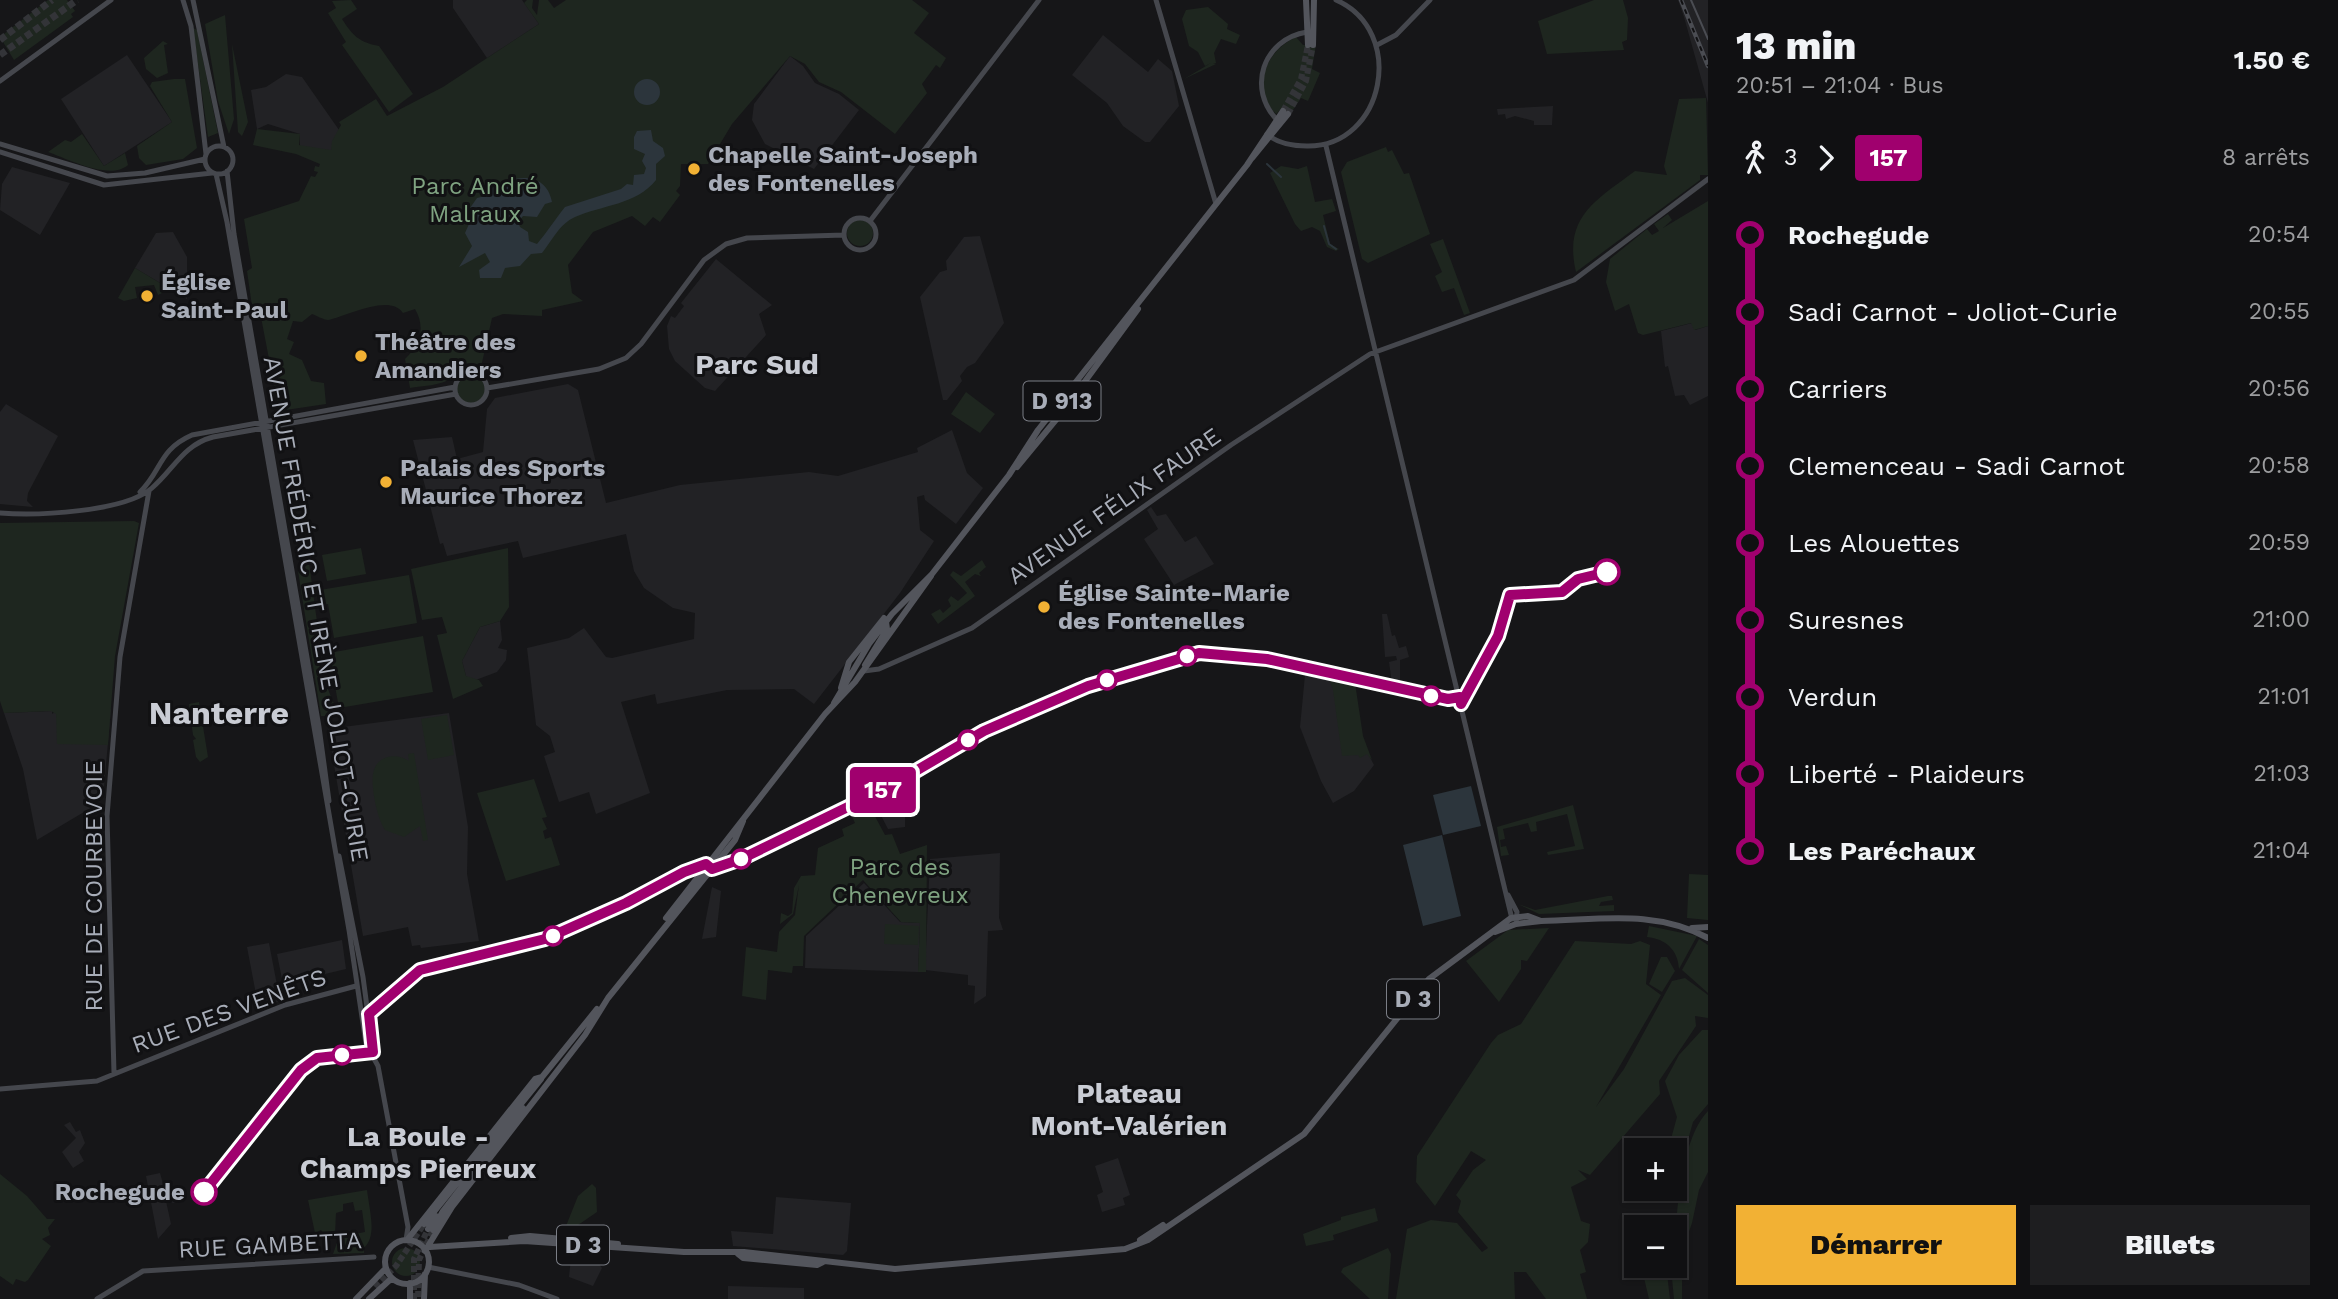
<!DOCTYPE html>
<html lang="fr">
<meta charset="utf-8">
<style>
:root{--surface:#101012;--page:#1e1e20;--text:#f1f3f6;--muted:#9c9d9f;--line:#303032;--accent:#f2b134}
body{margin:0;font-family:"Work Sans",sans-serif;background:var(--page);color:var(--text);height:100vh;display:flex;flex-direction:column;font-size:26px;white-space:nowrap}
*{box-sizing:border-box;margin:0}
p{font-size:23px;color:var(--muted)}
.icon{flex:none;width:38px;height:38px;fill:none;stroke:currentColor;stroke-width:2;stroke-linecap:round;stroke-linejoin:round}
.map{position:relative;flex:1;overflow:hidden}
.details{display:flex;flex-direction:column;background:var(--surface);width:630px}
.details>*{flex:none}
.badge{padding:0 14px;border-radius:5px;font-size:24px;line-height:46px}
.buttons{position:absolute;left:1624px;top:1138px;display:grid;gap:14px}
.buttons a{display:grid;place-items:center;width:63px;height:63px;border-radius:0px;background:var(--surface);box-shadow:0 2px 5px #0004,0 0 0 2px var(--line);font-size:35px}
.map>.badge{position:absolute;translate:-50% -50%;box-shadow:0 0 0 4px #fff}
.legs{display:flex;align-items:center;gap:10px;height:77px;padding:0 28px;font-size:23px}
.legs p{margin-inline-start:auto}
.summary{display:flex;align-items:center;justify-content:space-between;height:119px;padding:0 28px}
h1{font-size:38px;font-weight:800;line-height:52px}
.action{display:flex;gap:14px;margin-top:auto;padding:14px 28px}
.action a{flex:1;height:80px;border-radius:0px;background:var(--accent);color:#111;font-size:28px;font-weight:800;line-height:80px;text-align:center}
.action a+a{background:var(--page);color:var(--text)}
ul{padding:0 28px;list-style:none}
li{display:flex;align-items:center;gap:24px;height:77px;font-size:26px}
li i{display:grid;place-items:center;width:10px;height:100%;margin:0 9px;background:currentColor}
li i::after{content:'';width:18px;height:18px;margin:-9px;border:5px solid;border-radius:50%;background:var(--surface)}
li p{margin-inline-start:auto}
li:first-child i{background:linear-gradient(#0000 50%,currentColor 0)}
li:last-child i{background:linear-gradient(currentColor 50%,#0000 0)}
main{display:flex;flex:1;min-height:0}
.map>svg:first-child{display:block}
.built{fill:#222225}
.green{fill:#1e261f}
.water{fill:#2c353c}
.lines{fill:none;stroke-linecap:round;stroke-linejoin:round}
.stream{stroke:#2c353c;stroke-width:2}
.primary-tunnel{stroke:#333438;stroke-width:6;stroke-dasharray:6 3;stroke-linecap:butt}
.highway-tunnel{stroke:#333438;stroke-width:7;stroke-dasharray:7 3.5;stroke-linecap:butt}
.secondary{stroke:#45474d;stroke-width:5}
.primary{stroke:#53555c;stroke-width:6}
.tram{stroke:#4a4c52;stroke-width:2}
.rail-casing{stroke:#4a4c52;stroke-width:4.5}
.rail{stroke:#111113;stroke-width:2;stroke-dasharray:5;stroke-linecap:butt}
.line-1-casing{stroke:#fff;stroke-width:16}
.line-1{stroke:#a0006e;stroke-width:10}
.poi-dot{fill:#f2b134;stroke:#111113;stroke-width:2.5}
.stop-1-dot{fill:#fff;stroke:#a0006e;stroke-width:3.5}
.labels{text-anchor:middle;stroke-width:6;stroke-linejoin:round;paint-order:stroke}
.shield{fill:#111113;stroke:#7b7e86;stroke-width:2}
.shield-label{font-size:23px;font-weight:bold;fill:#a8adb8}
.poi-label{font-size:24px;font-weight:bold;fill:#a8adb8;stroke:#111113;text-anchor:start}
.park-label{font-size:24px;fill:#7fa381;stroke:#111113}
.street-label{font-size:24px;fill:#a8adb8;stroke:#111113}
.stop-label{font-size:24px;font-weight:bold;fill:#a8adb8;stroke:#111113;text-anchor:end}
.quarter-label{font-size:28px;font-weight:bold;fill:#c9ccd4;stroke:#111113}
.district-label{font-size:32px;font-weight:bold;fill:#c9ccd4;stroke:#111113}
</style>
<main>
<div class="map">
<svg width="1708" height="1299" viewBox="0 0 1708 1299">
<rect width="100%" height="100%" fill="#161618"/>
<path class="built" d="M453,0H522L539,24L487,58L453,8Z
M1678,0H1708V103L1684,17Z
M1103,35L1148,72L1158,59L1172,71L1179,106L1150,142H1145L1123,126L1107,103L1072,75Z
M127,55L172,122L104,166L61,99Z
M790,56L803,66L815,83L839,94L859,110L814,169L765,144L752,120L754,104Z
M286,74L302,77L346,140L335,157L300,146V134L268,124L257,129L251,90L266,87Z
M1553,106L1552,125H1534V121L1515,116L1506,119L1505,114L1498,115L1497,109Z
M12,167L70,183L40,235L0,210L2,184Z
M173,232L187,257V299L135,268L156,233Z
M980,236L1004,323L975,363L967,367L960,376L962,381L947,400H943L920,297L940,272L947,270L946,261L964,237Z
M716,259L772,305L759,314L766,335L715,391L705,388L675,361L669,349L667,326L671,316L675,318L684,306L681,303Z
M1692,323L1695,330L1708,326V396L1690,405L1684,395L1675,396L1668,366L1665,367L1661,331Z
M568,384L578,390L606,503L680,485L809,472L838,476L918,452L917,448L952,430L967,473L983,488L956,524L925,500L924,495L917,497L920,530L934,541L900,593L814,704L794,689L727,690L657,704L655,694L621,702L650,793L596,814L589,792L559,802L544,756L555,752L550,736L536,725L527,648L569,638L584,628L606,657L612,658L694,639L695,613L673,608L644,588L634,571L626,534L523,558L518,541L447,556L443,543L440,544L413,440L452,437L457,459L483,452L487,409L495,398Z
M6,404L58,436L28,493L27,501L33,507L0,504V412Z
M1151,507L1157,516L1166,514L1185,542L1196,536L1214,564L1174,585L1144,539L1158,529L1147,510Z
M1387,614L1392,636L1395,635L1399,648L1406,646L1409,657L1400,660V685L1392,683L1389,662L1397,660L1396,656L1385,657L1382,614Z
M500,621L502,640L498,648L507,650L506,660L497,672L473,681L466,676L462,661L480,627Z
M1309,672L1328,676L1374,765L1354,791L1333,803L1321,781L1300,727L1305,675Z
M111,709L104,787L94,806L37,840L23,769L4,713L52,711V714L56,711Z
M449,713L468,827L467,874L479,941L421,948L420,945L412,946L408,927L363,936L328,729Z
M905,784V827L888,829L873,800Z
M1000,853L999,918L1003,930L988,931L986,996L974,1004L975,986L968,985V975L925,970L930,859Z
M864,883L900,922L920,923L918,972L805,968L806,936Z
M712,887L721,891L716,937L702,939Z
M342,940L346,969L325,974L323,968L282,979L277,954Z
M269,943L280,1001L259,1010L247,947Z
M70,1122L76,1132L80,1130L85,1143L79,1152L84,1161L73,1168L62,1152L76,1138L64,1125Z
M1118,1158L1130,1195L1123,1198L1125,1205L1102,1212L1097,1195L1103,1192L1095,1166Z
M160,1173L163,1184L180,1195L174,1203L166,1201L171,1224L158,1239L146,1176Z
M776,1197L851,1203L847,1251L843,1255L733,1246L731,1231L773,1234Z
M572,1248L587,1249L602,1268L593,1286L569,1277Z
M728,1286L804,1288V1299H728Z"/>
<path class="green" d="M48,0H67L75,11L71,14L73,17L14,60L0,37Z
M351,0L357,9L342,19C353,36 359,42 379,46L413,94L389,112L342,45L346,42L328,13L336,8L332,1Z
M527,0H533L532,8L537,15L539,0H548L554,8L566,0H912L929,13L914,33L946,58L940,68L936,65L922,84L927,93L895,134L841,92L819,82L805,64L790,56L732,124L708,164H681L680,186L676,191L680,195L660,222L653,217L645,226L632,216L593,232L568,265L572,293L583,301L542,310V316L503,314L492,318L481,367C456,355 462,376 444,382C433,386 421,386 410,388L405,359C420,345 426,328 415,309L403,313C390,293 347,316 328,320C324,320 315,315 312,314L302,322L293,321L287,339L294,342L289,354L302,360L311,381L324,383L326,404L279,411L260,312L253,313L247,271L252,268L244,219L299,201L311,176L315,177L318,172L314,171L315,166L319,167L320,164L296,154L253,145L257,129L300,134L299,145L331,150L332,141L341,125L339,122L376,99L387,116L443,87L539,24L524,3Z
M1594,0H1623L1628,18L1627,40L1622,42L1624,50L1547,54L1538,21Z
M1208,7L1228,24L1227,29L1240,35L1236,44L1221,39L1214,53L1216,63L1213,64H1216L1184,79L1211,63L1205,66L1198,52L1189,46L1182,19L1186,10Z
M225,15L234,119L229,134L218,101L205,24Z
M193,28L197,30L218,133L208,137Z
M1296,37L1303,45H1316L1312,69L1320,73L1308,101L1301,98L1289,116L1281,109L1276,114C1250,88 1266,51 1296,37Z
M163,41L168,44L164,45L168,73L157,78L146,69L144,58Z
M232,44L248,122L242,136L238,132Z
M174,79H185L197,148L183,159L146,165L139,158L137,146L172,122L150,86L152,82Z
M1706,98L1708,175H1700V180L1576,272C1563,217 1596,200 1635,171L1667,175L1664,166L1679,99Z
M82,134L104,166L125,153L128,165C110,181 68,159 48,152L65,140L71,142Z
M1386,147L1388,152L1392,150L1404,174L1409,173L1430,234L1368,263L1362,259L1341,172L1347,162Z
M1281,166L1298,169L1307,166L1315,202L1332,199L1336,211L1323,215L1330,244L1339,249L1336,251L1327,247L1320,231L1312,227L1301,231L1295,224L1270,173Z
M1708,201V326L1694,330L1691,323L1643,335L1638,333L1629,304L1615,311L1606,282L1610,259L1647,229L1652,235L1659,231L1654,224L1668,214L1672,220L1663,228Z
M847 233a13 13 0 1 1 26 0a13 13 0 1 1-26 0Z
M1443,239L1470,313L1464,315L1454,288L1442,292L1435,276L1442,272L1430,244Z
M135,268L170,289L158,295L154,285L135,287L137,298L124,301L118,298Z
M457 389a14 14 0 1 1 28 0a14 14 0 1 1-28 0Z
M966,392L995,414L980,433L951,414Z
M134,521L139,523L115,656L108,745L57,744L56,714L51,711L4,713L0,701V523Z
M361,548L366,574L327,581L322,555Z
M508,548L509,607L500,621L480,627L462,661L466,676L479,680L483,686L453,699L437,635L447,633L442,617L422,620L411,569Z
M982,560L986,567L979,573L981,576L975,574L965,582L975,596L938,624L931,614L940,609L943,613L951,606L948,600L951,596L958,601L967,593L950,575L953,571L961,576Z
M309,562L325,682L339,716H321L298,571L303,563Z
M409,575L417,623L334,638L328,604L321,605L320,590Z
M423,636L433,692L339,708L329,653Z
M1328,676L1355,683L1363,736L1372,760L1367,754L1360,758L1358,755L1342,756L1333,690Z
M199,702L208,757L200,762L196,757L193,740L196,739L193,735L189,704Z
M447,715L454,755L428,760L421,719Z
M414,753L428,840L423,841L420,826L404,837L385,830C377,818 371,788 373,774C376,755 396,752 409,761L408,754Z
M534,779L547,817L542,818L547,829L543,831L545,839L551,837L560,865L506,881L477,793Z
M1573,805L1584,849L1548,855L1547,852L1575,846L1567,814L1536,822L1537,831L1531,832L1528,823L1503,829L1505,839L1500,840L1501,847L1506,846L1509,855L1501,856L1497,827Z
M859,807H870L885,835L892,834L900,854L927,845L926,972H918L920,923L901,922L863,880L804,936L803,966H793L792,973L768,970L766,1000L742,996L746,947L777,952L779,932L795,915L799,885L793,914L780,924L781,913L788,916L792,913L794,888L801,876L815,875L818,848L844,836L842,829L855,823L850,812Z
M1689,874L1708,875V920L1687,918Z
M1608,896H1612L1613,900L1601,902L1599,906L1614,905V911L1539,914L1518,904L1535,910Z
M885,924L919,926L918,945L884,944Z
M1649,926L1697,936L1679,969C1678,951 1667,939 1647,937Z
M1549,928L1527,961L1521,960V969L1499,1002L1466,961L1508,930Z
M1699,939L1708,945V993L1682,970Z
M1575,941L1631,944L1640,941L1650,945L1646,984L1661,995L1596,1107L1624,1069L1672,981L1685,978L1708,995V1018L1695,1016L1696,1026L1659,1081L1660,1094L1590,1175L1578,1170L1587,1179L1571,1187L1581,1221L1590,1224L1588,1242L1580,1250L1586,1272L1580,1274L1587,1299H1546L1526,1272H1514L1515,1299H1396L1407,1229L1431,1220L1457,1223L1482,1252L1488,1248L1458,1212L1461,1201L1456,1195L1473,1170L1486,1160L1471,1151L1435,1206L1416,1182L1417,1156L1491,1043L1498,1035L1521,1024Z
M1661,957H1667L1675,971L1662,992L1649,984Z
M1702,1030H1708V1104L1693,1122L1679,1172L1675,1170V1150H1668L1677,1117L1665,1081L1679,1055Z
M1708,1111V1172L1699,1190L1692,1223L1682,1252V1299H1674L1671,1268L1675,1265C1675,1224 1679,1141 1708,1111Z
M0,1174L27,1196L47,1219H55L48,1228L50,1235L42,1239L51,1246L28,1280L25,1282L16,1279L13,1285L0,1276Z
M592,1184L596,1188L597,1212L562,1236L578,1196Z
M367,1190C370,1214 377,1235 364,1248V1253L333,1254L339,1237L365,1232L362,1210L355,1211L353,1202L343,1204V1211L336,1213L335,1234L328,1239L321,1230L315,1233L308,1200Z
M1375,1208L1378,1221L1333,1235L1334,1240L1306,1246L1303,1234L1341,1220V1217Z
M1388,1248L1391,1254L1388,1299H1370L1341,1272L1343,1268Z
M392 1262a14 14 0 1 1 28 0a14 14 0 1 1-28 0Z
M1641,1265H1666L1670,1299H1649Z"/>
<path class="water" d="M634 92a13 13 0 1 1 26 0a13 13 0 1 1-26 0Z
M651,130L653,141L663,148L665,156L656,164V180C636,205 602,205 575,217C559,224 552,241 542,253L531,254L520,266L505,268L501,278H480L479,270L490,262L485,253L459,267L472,246L465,233L473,215L470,208L477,198L489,195L492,188C513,175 546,170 552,202L545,204L537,217L523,216L518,222L520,227L528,232L529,241L537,244C547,232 554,221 565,207L621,189L627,184L633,185L634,175L644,174L646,168L642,161L645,154L634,149V137L637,131Z
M1471,786L1481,826L1443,835L1433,795Z
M1442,835L1461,916L1423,926L1403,845Z"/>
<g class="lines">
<path class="stream" d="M1267,164L1281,177
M1324,226L1329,244L1336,249"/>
<path class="primary-tunnel" d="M1283,111L1301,79L1308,45
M1288,114L1306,81L1313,45
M375,1287L396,1266L424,1224
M418,1297L419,1260L433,1230
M414,1299V1259L428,1229"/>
<path class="highway-tunnel" d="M0,40L52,0
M0,55L77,0"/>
<path class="secondary" d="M183,0L191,26L206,154
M193,0L224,147
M1156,0L1216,204
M1377,45L1396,35L1430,0
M0,81L111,0
M1278,121C1246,89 1263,39 1307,32
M1267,134C1278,144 1292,146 1307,146C1385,147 1407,31 1336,0
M0,144L107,176L145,173L205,159
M1326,146L1512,919
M205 160a14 14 0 1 1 28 0a14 14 0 1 1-28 0Z
M0,152L104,185L212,173
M227,171L234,234L319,727L329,801
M216,174L227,222L349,930L366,1044L378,1066L408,1227L406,1240
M844 234a16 16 0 1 1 32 0a16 16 0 1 1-32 0Z
M870,221L1039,0
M455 389a16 16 0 1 1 32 0a16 16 0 1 1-32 0Z
M487,388L599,369L626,358L641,344L704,260L726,244L747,238L844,235
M140,492C162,471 158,450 192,435L455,387
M0,513C36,516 125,512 152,488C174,469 183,445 213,437L456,394
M864,671L879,669L972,628L1231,445L1370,354L1574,280L1708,179
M339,856L363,977L373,1052
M1508,895L1517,912L1516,924
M114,1073L107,816L120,657L149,491
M0,1089L97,1081L285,1005L356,986
M428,1267L519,1285L557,1299
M97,1299L143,1271L374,1257"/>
<path class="primary" d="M1306,0L1308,45
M1313,45L1314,0
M1252,158L1288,114
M1017,467L1064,410L1138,309
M865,665L887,629L886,622
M841,688L849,662L884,618
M834,703L869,644L892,614L932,574L1009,475L1038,430L1247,165L1283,111
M666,918L825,714L855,682L931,576
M1692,928L1708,927
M1495,932L1516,924L1541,921
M424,1224L541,1079
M428,1229L436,1216
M433,1230L443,1211L523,1108
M511,1238L530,1236L618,1244
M407,1240L535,1079L542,1077L597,1009
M1140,1240L1163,1225
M385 1262a22 22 0 1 1 44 0a22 22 0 1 1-44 0Z
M430,1247L524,1241L684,1252H744L895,1269L1125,1249L1148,1240L1304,1134L1429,979L1511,918L1528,916L1541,921C1600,920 1654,909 1708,938
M425,1251L452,1207L585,1035L608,998L735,840L743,821
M738,1254L743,1258L817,1265L823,1262
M410,1283V1299
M356,1299L386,1268
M369,1299L392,1278
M424,1299L425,1274"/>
<path class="tram" d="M1691,0L1708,39"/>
<defs>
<path id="rail" d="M1681,0L1708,66"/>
</defs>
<use href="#rail" class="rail-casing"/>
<use href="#rail" class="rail"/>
</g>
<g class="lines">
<defs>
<path id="line-1" d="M204,1192L301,1070L317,1058L373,1052L369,1014L420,970L545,939L626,903L684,872L706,864L712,869L741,859L885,789L984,731L1088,686L1199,653L1267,659L1448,699L1460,697L1461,704L1498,636L1510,595L1562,592L1578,579L1607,572"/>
</defs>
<use href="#line-1" class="line-1-casing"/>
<use href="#line-1" class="line-1"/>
</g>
<g class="poi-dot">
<circle cx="694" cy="169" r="7"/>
<circle cx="147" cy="296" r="7"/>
<circle cx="361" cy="356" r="7"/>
<circle cx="386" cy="482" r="7"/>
<circle cx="1044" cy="607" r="7"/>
</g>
<g class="stop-1-dot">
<circle cx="1607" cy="572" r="12"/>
<circle cx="1187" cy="656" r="9"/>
<circle cx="1107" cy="680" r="9"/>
<circle cx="1431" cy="696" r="9"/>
<circle cx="968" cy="740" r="9"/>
<circle cx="741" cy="859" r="9"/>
<circle cx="553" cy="936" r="9"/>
<circle cx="342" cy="1055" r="9"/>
<circle cx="204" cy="1192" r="12"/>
</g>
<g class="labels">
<g class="shield">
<rect x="1023.5" y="381.5" width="77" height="39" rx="5"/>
<rect x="1387" y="979.5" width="52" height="39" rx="5"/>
<rect x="557" y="1225.5" width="52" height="39" rx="5"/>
</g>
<g class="shield-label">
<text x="1062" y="409">D 913</text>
<text x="1413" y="1007">D 3</text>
<text x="583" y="1253">D 3</text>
</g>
<g class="poi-label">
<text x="708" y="163">Chapelle Saint-Joseph<tspan x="708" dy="28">des Fontenelles</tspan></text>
<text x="161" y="290">Église<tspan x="161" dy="28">Saint-Paul</tspan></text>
<text x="375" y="350">Théâtre des<tspan x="375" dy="28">Amandiers</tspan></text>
<text x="400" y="476">Palais des Sports<tspan x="400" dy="28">Maurice Thorez</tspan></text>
<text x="1058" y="601">Église Sainte-Marie<tspan x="1058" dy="28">des Fontenelles</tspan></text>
</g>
<g class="park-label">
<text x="475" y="194">Parc André<tspan x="475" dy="28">Malraux</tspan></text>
<text x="900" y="875">Parc des<tspan x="900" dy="28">Chenevreux</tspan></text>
</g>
<g class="street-label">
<text transform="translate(1114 506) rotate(-35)" y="8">AVENUE FÉLIX FAURE</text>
<text transform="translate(316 609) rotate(80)" y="8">AVENUE FRÉDÉRIC ET IRÈNE JOLIOT-CURIE</text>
<text transform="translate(94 886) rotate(-90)" y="8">RUE DE COURBEVOIE</text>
<text transform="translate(229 1011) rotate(-20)" y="8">RUE DES VENÊTS</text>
<text transform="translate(270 1245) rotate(-3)" y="8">RUE GAMBETTA</text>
</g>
<g class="stop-label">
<text x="185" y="1200">Rochegude</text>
</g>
<g class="quarter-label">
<text x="757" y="374">Parc Sud</text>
<text x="1129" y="1103">Plateau<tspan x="1129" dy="32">Mont-Valérien</tspan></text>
<text x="418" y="1146">La Boule -<tspan x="418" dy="32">Champs Pierreux</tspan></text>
</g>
<g class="district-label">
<text x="219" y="724">Nanterre</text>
</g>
</g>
</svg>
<div class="buttons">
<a>+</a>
<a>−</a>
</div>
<b class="badge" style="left:883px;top:790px;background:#a0006e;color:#fff">157</b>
</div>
<section class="details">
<div class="summary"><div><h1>13 min</h1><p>20:51 – 21:04 · Bus</p></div><b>1.50 €</b></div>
<div class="legs"><svg class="icon" aria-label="walk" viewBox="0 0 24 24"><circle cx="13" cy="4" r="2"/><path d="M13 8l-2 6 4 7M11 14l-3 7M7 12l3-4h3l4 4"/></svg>3<svg class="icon" aria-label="forward" viewBox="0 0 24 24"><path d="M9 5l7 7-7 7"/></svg><b class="badge" style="background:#a0006e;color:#fff">157</b><p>8 arrêts</p></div>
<ul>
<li><i style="color:#a0006e"></i><b>Rochegude</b><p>20:54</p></li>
<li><i style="color:#a0006e"></i><span>Sadi Carnot - Joliot-Curie</span><p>20:55</p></li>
<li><i style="color:#a0006e"></i><span>Carriers</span><p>20:56</p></li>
<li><i style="color:#a0006e"></i><span>Clemenceau - Sadi Carnot</span><p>20:58</p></li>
<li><i style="color:#a0006e"></i><span>Les Alouettes</span><p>20:59</p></li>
<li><i style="color:#a0006e"></i><span>Suresnes</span><p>21:00</p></li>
<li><i style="color:#a0006e"></i><span>Verdun</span><p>21:01</p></li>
<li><i style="color:#a0006e"></i><span>Liberté - Plaideurs</span><p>21:03</p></li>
<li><i style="color:#a0006e"></i><b>Les Paréchaux</b><p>21:04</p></li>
</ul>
<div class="action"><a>Démarrer</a><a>Billets</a></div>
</section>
</main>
